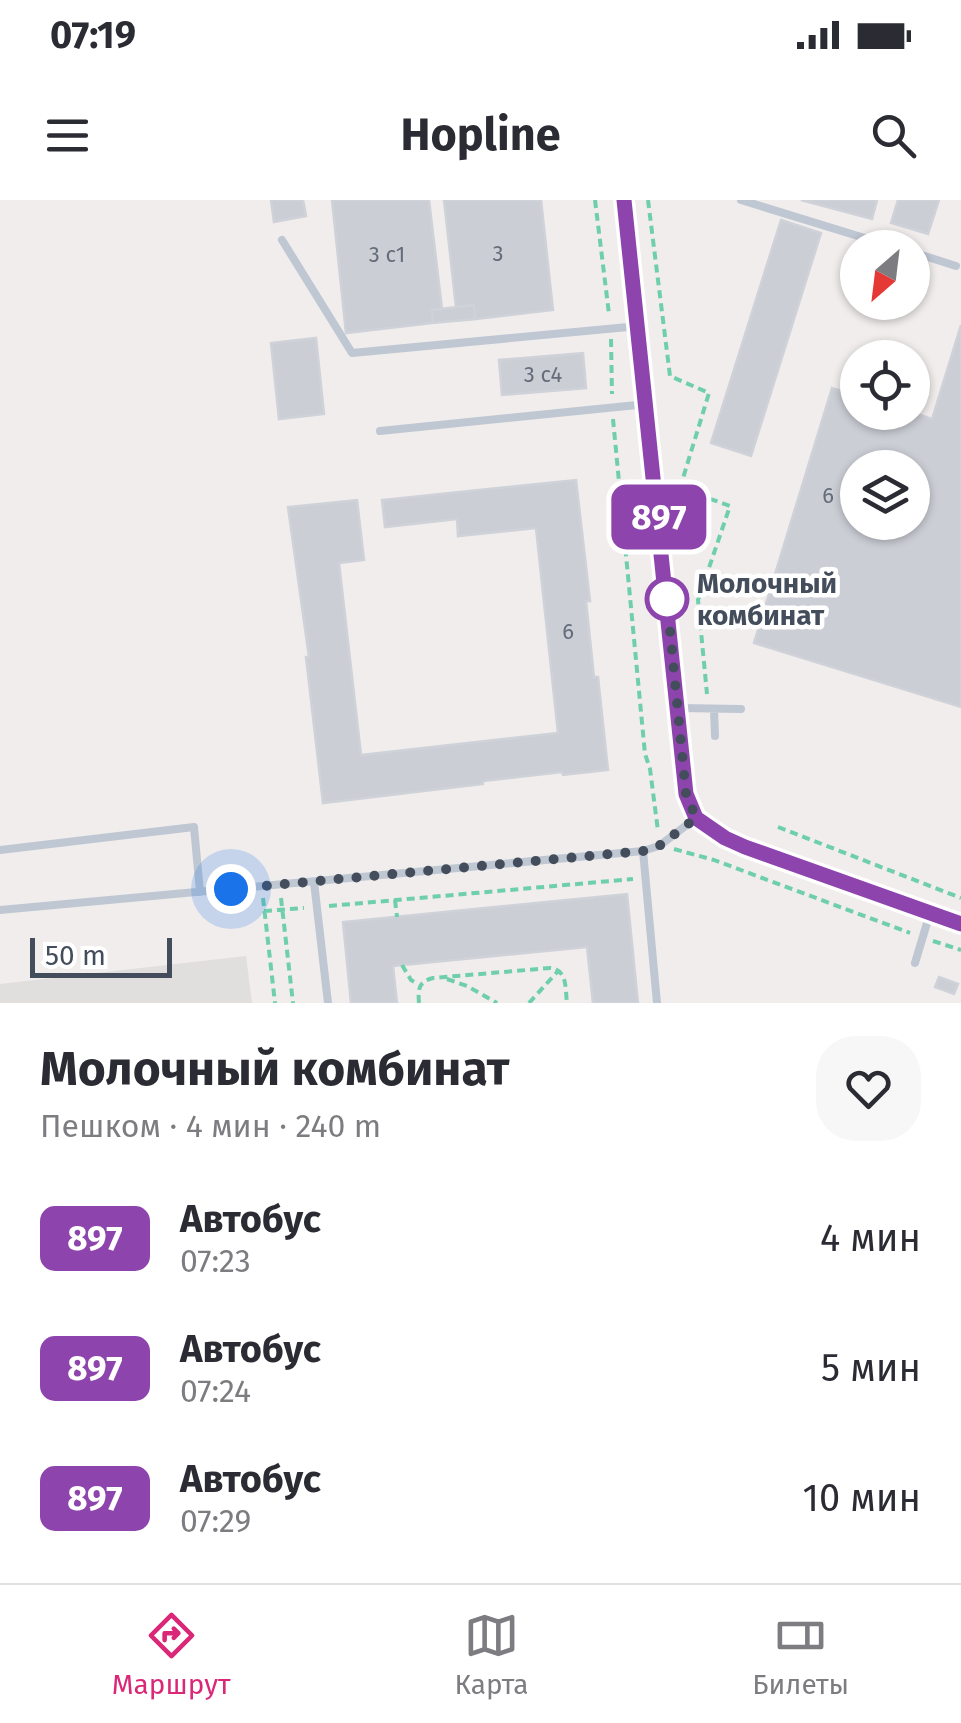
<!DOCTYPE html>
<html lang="ru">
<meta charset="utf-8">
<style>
:root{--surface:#fff;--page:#f7f7f7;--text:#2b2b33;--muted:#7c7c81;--line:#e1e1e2;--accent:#db2777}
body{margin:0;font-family:"Fira Sans",sans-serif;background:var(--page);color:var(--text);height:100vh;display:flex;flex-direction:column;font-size:38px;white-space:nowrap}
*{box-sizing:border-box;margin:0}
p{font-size:32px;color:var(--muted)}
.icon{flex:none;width:55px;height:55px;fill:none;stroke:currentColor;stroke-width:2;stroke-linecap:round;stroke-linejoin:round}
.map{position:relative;height:803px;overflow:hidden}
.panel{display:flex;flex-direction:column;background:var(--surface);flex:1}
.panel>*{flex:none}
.badge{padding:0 20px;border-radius:15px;font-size:35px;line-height:65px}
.needle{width:65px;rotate:208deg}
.tools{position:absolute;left:840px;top:30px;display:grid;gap:20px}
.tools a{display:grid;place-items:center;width:90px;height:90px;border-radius:50%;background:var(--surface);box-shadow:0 2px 8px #0004;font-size:50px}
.scale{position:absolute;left:30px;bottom:25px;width:142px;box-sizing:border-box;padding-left:10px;border:5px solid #444d5b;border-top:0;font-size:28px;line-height:35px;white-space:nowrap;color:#444d5b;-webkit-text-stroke:8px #fff;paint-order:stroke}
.you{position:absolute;width:50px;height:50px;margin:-25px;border:8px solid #fff;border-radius:50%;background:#1a73e8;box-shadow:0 0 0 15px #1a73e833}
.map>.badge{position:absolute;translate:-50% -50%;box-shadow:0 0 0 5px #fff}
.round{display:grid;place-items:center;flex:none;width:105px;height:105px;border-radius:40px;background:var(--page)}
.headline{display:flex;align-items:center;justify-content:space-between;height:170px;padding:0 40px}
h1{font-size:48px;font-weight:700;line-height:75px}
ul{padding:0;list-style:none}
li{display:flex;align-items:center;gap:30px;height:130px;padding:0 40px}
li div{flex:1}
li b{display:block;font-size:38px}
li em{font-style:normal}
li .badge{min-width:110px;font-weight:700;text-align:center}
.status{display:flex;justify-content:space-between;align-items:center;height:70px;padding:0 50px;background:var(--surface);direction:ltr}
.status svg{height:28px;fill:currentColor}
header{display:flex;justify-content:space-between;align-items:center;height:130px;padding:0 40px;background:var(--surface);font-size:45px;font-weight:700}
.dock{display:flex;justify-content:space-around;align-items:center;height:140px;border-top:2px solid var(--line);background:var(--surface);font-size:28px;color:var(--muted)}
.dock a{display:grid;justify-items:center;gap:5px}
.dock .selected{color:var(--accent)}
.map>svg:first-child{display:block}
.education{fill:#e1dede}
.building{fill:#cbced5;stroke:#d0d2d9;stroke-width:2.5;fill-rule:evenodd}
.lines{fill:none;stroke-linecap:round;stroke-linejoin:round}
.path{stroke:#6fcfad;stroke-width:4;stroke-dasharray:8 5;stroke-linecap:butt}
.service{stroke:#bfc7d3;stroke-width:8}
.minor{stroke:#bfc7d3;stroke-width:15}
.line-casing{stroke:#fff;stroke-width:22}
.line{stroke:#8e44ad;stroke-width:15}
.walk{stroke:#444d5b;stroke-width:10;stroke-dasharray:0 18}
.stop-dot{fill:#fff;stroke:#8e44ad;stroke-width:5}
.labels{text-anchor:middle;stroke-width:9;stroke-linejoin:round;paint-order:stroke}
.number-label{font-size:22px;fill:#666d7a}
.stop-label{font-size:28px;font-weight:bold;fill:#444d5b;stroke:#fff;text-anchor:start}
</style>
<div class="status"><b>07:19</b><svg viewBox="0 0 49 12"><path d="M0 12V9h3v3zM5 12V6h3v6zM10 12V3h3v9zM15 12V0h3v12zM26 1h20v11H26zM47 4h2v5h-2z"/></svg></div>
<header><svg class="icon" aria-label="menu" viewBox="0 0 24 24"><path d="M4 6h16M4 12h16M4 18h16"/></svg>Hopline<svg class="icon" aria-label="search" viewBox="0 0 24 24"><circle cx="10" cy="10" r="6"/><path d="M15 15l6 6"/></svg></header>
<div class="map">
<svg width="961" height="803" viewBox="0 0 961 803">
<rect width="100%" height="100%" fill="#f0edec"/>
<path class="education" d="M246,756L252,803H0V784Z"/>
<path class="building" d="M271,0H303L306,16L274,22Z
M332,0H429L442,109L432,110L433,123L346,133Z
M444,0H541L553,110L475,119L474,105L456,107Z
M801,0H877L872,19Z
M898,0H939L928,34L891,23Z
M781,20L821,33L751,256L711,243Z
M474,105L475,119L433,123L432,110Z
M961,125V507L754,443L832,188L858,196V212H912L932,219ZM858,268H912V322H858Z
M316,138L324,214L279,219L271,143Z
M583,153L586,188L502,195L499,160Z
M576,280L590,401H586L594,477H598L608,570L563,575L562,572L483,581V584L323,603L306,457H309L288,307L357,300L364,360L339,363L361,555L558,533L536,328L458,336L457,319L385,327L382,300Z
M627,694L638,803H593L587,747L393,766L397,803H351L343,722Z
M939,777L958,784L954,794L935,787Z"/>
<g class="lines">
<path class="path" d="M595,0L609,114
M648,0L670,176L709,193L680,288L730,306L698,400L707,494
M611,139L612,194
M613,219L645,554L650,569L658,631
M778,627L961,698
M674,649L714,660L910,733
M263,698L275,803
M281,698L293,803
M395,700L397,717
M329,706L633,679
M264,711L304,708
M933,741L961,750
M402,765L411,780L418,784
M447,779L467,786L497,803
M419,803C418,789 418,782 433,778L550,768C568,770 565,788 567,803
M529,803L559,770"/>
<path class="service" d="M741,0L897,48
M282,40L352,153L639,126
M912,52L956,66
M380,231L647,204
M678,508L741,509
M714,509L715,536
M0,650L194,627L200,692
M643,651L657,803
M314,682L328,803
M0,710L643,651L659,646L696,618
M915,763L930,713"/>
<path class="minor" d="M624,0L686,593L696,618L725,638L961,724"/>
</g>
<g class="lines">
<defs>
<path id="line" d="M624,0L686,594L696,618L725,638L745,647L961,724"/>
</defs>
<use href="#line" class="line-casing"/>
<use href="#line" class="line"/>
<path class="walk" d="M231,689L643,651L659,646L696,618L686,594L667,399"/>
</g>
<circle class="stop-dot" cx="667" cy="399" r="20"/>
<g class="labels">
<g class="number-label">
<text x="498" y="61">3</text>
<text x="387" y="62">3 с1</text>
<text x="543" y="182">3 с4</text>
<text x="828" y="303">6</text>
<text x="568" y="439">6</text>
</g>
<g class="stop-label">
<text x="697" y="393">Молочный<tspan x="697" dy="32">комбинат</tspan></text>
</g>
</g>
</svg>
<div class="tools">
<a><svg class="needle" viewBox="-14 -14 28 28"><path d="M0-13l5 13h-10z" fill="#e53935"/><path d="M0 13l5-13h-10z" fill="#7c7c81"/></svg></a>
<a><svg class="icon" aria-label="locate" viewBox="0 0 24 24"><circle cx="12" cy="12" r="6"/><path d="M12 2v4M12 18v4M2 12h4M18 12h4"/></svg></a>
<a><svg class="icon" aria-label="layers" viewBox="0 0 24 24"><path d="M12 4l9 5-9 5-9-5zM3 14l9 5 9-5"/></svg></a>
</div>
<div class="scale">50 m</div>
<div class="you" style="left:231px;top:689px"></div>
<b class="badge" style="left:659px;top:317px;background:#8e44ad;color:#fff">897</b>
</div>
<section class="panel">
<div class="headline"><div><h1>Молочный комбинат</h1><p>Пешком · 4 мин · 240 m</p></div><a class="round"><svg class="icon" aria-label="heart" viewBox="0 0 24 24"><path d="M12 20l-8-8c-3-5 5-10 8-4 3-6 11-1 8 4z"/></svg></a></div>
<ul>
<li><span class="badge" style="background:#8e44ad;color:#fff">897</span><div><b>Автобус</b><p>07:23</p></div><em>4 мин</em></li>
<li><span class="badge" style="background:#8e44ad;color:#fff">897</span><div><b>Автобус</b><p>07:24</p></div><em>5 мин</em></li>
<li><span class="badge" style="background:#8e44ad;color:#fff">897</span><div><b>Автобус</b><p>07:29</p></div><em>10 мин</em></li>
</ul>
</section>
<nav class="dock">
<a class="selected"><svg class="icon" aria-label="directions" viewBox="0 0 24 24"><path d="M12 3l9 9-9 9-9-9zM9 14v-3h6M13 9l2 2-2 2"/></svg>Маршрут</a>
<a><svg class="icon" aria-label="map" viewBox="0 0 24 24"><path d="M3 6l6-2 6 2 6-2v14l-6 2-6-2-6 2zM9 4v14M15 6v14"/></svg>Карта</a>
<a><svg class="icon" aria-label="tickets" viewBox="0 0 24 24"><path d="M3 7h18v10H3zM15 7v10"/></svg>Билеты</a>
</nav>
